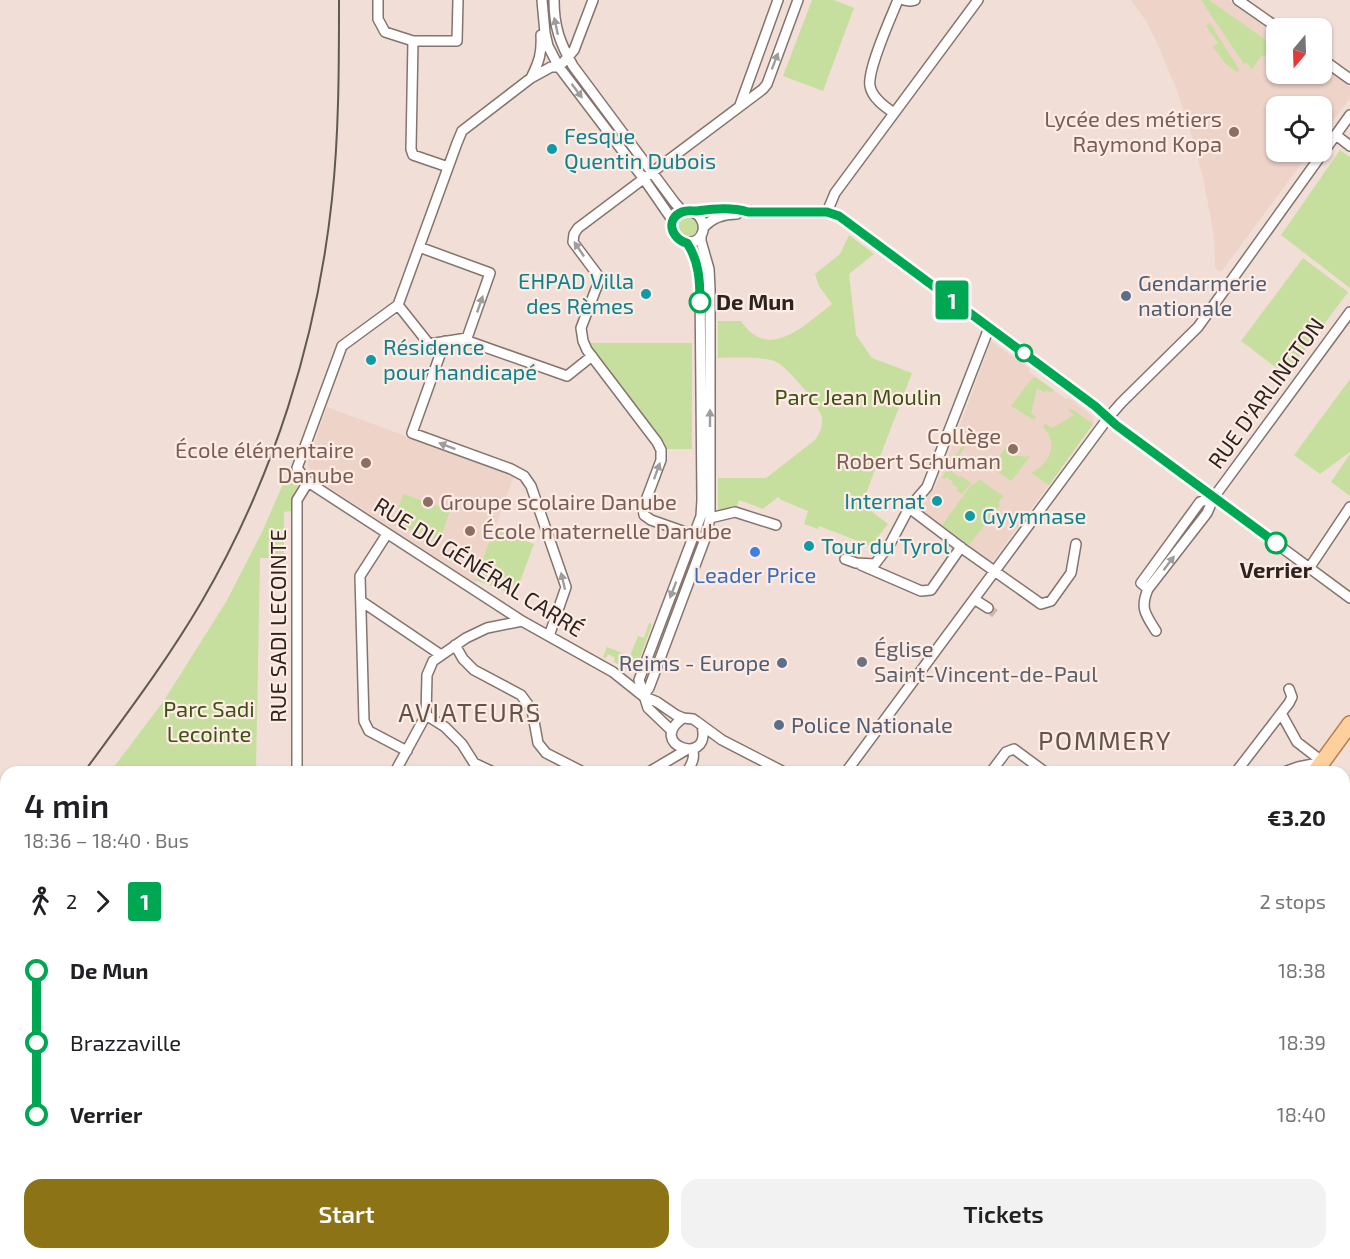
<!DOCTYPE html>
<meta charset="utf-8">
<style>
:root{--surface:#fff;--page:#f2f2f2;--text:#202124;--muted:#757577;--accent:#8b7316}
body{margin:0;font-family:"Exo 2",sans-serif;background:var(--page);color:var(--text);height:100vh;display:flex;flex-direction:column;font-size:22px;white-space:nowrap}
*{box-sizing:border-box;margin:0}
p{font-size:20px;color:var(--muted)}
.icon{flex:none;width:33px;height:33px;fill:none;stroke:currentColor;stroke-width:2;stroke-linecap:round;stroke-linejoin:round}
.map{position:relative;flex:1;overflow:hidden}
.sheet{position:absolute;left:0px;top:766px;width:1350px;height:494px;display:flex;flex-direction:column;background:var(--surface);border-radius:18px 18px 0 0;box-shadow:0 2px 4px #0004}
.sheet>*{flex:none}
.badge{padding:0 12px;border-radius:4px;font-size:21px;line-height:39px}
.needle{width:39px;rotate:199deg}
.controls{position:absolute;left:1266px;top:18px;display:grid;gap:12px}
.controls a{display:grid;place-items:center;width:66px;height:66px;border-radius:12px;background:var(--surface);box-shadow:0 2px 4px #0004;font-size:30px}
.map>.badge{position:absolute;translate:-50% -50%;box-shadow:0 0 0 3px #fff}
.legs{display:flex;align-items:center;gap:9px;height:66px;padding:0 24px;font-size:20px}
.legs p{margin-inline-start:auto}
.overview{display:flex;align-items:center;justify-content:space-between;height:102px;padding:0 24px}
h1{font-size:33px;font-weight:600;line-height:45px}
.primary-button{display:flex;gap:12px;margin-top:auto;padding:12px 24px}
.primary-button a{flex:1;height:69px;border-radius:18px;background:var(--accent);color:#fff;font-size:24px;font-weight:600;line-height:69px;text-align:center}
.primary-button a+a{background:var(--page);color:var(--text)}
ul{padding:0 24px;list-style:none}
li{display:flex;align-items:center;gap:21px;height:72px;font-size:22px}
li i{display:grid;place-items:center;width:9px;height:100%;margin:0 8px;background:currentColor}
li i::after{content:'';width:15px;height:15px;margin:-8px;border:4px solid;border-radius:50%;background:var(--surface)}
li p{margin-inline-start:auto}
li:first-child i{background:linear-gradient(#0000 50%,currentColor 0)}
li:last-child i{background:linear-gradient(currentColor 50%,#0000 0)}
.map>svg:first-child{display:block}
.built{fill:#edd3c8}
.industrial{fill:#dad6ec}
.green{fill:#c6df9e}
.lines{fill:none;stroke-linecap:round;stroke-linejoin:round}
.minor-tunnel{stroke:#c9b9b2;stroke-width:9;stroke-dasharray:9 4.5;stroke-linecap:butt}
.minor-casing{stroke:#84746d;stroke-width:12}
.secondary-casing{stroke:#84746d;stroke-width:16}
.primary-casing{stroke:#b37f48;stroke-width:18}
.minor{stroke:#fff;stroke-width:9}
.secondary{stroke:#fee7cf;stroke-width:14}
.primary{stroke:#fed09e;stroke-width:15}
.rail{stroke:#625853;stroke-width:2}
.oneway{fill:#9f9c9b}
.line-1-casing{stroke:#fff;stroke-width:14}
.line-1{stroke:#00a753;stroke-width:9}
.education-dot{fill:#8d6e63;stroke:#feece4;stroke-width:2}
.culture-dot{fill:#0f9aa8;stroke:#feece4;stroke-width:2}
.service-dot{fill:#5c6f8a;stroke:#feece4;stroke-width:2}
.stop-1-dot{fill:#fff;stroke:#00a753;stroke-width:3}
.shop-dot{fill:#3f7fe0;stroke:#feece4;stroke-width:2}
.worship-dot{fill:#6b7280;stroke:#feece4;stroke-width:2}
.labels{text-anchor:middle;stroke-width:4.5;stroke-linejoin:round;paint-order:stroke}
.education-label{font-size:22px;fill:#785e54;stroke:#feece4;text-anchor:end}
.culture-label{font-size:22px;fill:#0d838f;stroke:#feece4;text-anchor:start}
.service-label{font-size:22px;fill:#4e5e75;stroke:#feece4;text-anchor:start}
.stop-label{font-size:22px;font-weight:bold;fill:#2a2320;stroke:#feece4;text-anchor:start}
.street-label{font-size:22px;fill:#2a2320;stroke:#feece4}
.park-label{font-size:22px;fill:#3e5115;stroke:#feece4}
.shop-label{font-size:22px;fill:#366cbe;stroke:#feece4}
.worship-label{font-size:22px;fill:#5b616d;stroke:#feece4;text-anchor:start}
.quarter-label{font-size:26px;letter-spacing:1.5px;fill:#62534c;stroke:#feece4}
</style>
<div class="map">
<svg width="1350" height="1259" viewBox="0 0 1350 1259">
<rect width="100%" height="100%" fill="#f1dfd7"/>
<path class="built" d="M1131,0H1229L1276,34V74H1322V70H1324L1326,69L1350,86V98L1322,136V106H1276V152H1310L1221,272L1215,268V256L1213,230L1203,178L1189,127L1176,88L1156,41L1146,21Z
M991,341L1029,368V372L1066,399L1069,398L1089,413L1092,416L1094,423L994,560L990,562L917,511L936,485L939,477L941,476Z
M327,407L514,476L475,583L316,479L311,473L308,467V460Z
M6,1087V1254H307V1259H0V1088Z"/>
<path class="industrial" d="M803,1254H919L930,1259H815Z"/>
<path class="green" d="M812,0H834L854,8L823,91L783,76Z
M1201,0H1209L1276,47V52L1270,60L1262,55L1252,69L1246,62L1244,64Z
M1210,23L1239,69L1237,72L1225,63L1213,47L1218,43L1206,26Z
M1340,150L1350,157V288L1281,235Z
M677 227a11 11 0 1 1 22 0a11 11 0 1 1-22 0Z
M849,235L874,254L849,274L856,335L872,358L912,373L862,504L888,524L871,546L819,526L818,529L804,524L808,511L781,500L778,497L763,509L739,500L737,506C730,505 727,511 720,511L718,508V478H766L815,440C820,433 823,426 822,418C819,405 787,365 774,361C761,356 733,358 718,358V321H741C769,363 805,324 832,304L819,286L815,274L840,254Z
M1303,258L1348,292L1286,375L1241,341Z
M590,343H692V449H667L664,442L593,349Z
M1035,377L1054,390L1051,393L1046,390L1045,393L1037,388L1031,413L1036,417L1034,420L1011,406L1029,382Z
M1350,379V452L1320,474L1294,455Z
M1072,409L1093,424L1049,485L1031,473C1050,464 1059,444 1043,427L1045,424L1052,428L1074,415L1068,410Z
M1011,440L1010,447L1015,455L1025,457L1031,455L1011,481L998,472L992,466Z
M965,442L967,444L954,463L957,465L952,472L960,478L961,476L971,483L962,494L957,491L958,488L952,484L953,482L947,477L944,479L942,477L946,472L950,471L953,467L950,464Z
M1350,454V496L1331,482Z
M287,475L298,483V485L291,500V511L284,512V558H260L256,772H110L163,702L226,602L262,532Z
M979,479L1003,496L998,503L1000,505L969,545L942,525L972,484L974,485Z
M403,494L450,510L440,540L393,524Z
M494,529L534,544L515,595L475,580Z
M649,623L652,624L637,666C630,674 621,665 614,662L615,658L608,654L606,658L603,657L607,647L630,656L638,636L644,638Z
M6,972V1087L0,1088V977Z"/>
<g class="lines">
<path class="minor-tunnel" d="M988,608L998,616"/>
<defs>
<path id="minor" d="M378,0V19L385,32L413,41L411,149L413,155L448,167
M542,0L545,33L548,46L559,67L644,179L673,221
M554,0C554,27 560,43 573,66L675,203L683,212
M593,0L574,50L559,67H551L531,78L462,131L457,143L398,305L342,346L297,468L308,482L522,621L613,672L643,696L657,702L676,715L683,718L693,719L696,721L722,740L784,772
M904,0L910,1L915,0
M1238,0L1278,28
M413,41H457L458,0
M1322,59L1350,79
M531,78C539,62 542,53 541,35
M740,105L778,0
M894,113C885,107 872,98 870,86C867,70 891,17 898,0
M1336,135L1350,146
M693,212C710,220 705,245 685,242C669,240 667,217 683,212C688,210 687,211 692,211C697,211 701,210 706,210C720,208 734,208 748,212H827L839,216L1095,406L1116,425L1350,598
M827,212L835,193L978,0
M704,227C713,217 724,214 737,214
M398,305L429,344L467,338L490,273L419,247
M462,339L567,376L592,356
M445,341L412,433L511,469L524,476L531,486L566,587L549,636
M909,508L966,551L1041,604L1051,601L1071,573L1076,544
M710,518L735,512L776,525
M387,534L360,576L364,721L369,731L407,751
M705,539L651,520L644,515L643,508L661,460V450L657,442L587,350L583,341L581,328L599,281L597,274L573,242L574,234L578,228L763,89L767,84L798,0
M845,559L856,563L875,564L890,544L909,508L927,487L989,328
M861,565L921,591L931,590L961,547
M1310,567L1350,507
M1148,589L1141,583L1200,502L1214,497
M974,599L988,608
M361,601L441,655
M1156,631C1145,614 1140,608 1148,589L1207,513L1214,497L1350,312
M455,645L463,659L474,670L521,695L532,710L538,743L546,753L583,772
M643,696L649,688L705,539L710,518V289L709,269L701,241V236
M426,715L445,727L462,744L474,763L493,772
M1282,715L1297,742L1323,762L1298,767L1284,772
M683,718C645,744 712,768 702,726
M672,731L648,708L639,680L701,516L702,500L700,284C698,269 695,255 687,243
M299,772L297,768V500L308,482
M395,772L426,715L427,675L433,661L466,638L487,628L522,621
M649,772L686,750
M687,772C691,765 696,757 692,749
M846,772L1108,418L1121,403L1198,327L1350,115
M991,772L1006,752L1014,749L1045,772
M1236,772L1289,703L1292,697L1289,689
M1344,883L1350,871
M1344,1065L1350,1050
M1344,1079L1350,1083
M1344,1172H1350
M246,1254C256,1259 265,1259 275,1254
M342,1254V1259
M356,1254L365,1259
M658,1254L666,1259
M755,1254L767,1259
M934,1254L945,1259
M326,1259V1254
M426,1259L428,1254
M514,1259L517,1254
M595,1259L597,1254
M709,1259L711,1254
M1177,1259L1179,1254
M1282,1259V1254"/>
<path id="secondary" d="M1135,1254L1151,1259"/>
<path id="primary" d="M1315,772L1350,724
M0,840L6,841
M995,1259L998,1254"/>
</defs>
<use href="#minor" class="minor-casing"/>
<use href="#secondary" class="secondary-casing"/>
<use href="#primary" class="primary-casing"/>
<use href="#minor" class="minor"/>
<use href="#secondary" class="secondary"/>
<use href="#primary" class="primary"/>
<path class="rail" d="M84,772C125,716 167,661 202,601C273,479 317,340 332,199C339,133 339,66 339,0
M0,888L6,880"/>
</g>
<defs><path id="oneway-solid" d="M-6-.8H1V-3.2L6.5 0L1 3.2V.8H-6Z" transform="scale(1.5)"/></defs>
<g class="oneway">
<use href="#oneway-solid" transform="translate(556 26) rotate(-102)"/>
<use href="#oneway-solid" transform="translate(775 61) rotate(-69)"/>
<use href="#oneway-solid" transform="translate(577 91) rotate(53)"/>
<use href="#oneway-solid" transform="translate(579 249) rotate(-124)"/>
<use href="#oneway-solid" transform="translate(480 304) rotate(-71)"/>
<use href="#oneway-solid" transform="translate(710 418) rotate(-90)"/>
<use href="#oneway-solid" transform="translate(447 446) rotate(-159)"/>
<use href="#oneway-solid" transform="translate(657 471) rotate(-70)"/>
<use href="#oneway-solid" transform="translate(1169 563) rotate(-53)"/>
<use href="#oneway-solid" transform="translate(563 581) rotate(-103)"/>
<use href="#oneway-solid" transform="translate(673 590) rotate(111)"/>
</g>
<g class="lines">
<defs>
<path id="line-1" d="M700,302C700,281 699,261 687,243C671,239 665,219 682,212C687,210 691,211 696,211C714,209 731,207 748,212H827L839,216L1095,406L1116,425L1276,543"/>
</defs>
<use href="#line-1" class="line-1-casing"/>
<use href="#line-1" class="line-1"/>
</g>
<g class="education-dot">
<circle cx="1234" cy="132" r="6"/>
<circle cx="1013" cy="449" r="6"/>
<circle cx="366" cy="463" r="6"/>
<circle cx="428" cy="502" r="6"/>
<circle cx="470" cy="531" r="6"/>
</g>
<g class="culture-dot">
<circle cx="552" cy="149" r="6"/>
<circle cx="646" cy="294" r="6"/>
<circle cx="371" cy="360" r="6"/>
<circle cx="937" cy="501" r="6"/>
<circle cx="970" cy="516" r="6"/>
<circle cx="809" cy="546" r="6"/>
</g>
<g class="service-dot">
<circle cx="1126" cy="296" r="6"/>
<circle cx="782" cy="663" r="6"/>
<circle cx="779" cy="725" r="6"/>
</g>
<g class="stop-1-dot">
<circle cx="700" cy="302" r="10"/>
<circle cx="1024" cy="353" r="8"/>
<circle cx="1276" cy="543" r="10"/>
</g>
<circle class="shop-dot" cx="755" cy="552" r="6"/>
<circle class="worship-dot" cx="862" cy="662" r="6"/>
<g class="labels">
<g class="education-label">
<text x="1222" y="127">Lycée des métiers<tspan x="1222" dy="25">Raymond Kopa</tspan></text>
<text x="1001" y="444">Collège<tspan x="1001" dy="25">Robert Schuman</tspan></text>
<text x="354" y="458">École élémentaire<tspan x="354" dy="25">Danube</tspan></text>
<text x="440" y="510" text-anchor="start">Groupe scolaire Danube</text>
<text x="482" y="539" text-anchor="start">École maternelle Danube</text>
</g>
<g class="culture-label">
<text x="564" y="144">Fesque<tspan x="564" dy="25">Quentin Dubois</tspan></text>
<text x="634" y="289" text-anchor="end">EHPAD Villa<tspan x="634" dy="25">des Rèmes</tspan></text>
<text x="383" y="355">Résidence<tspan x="383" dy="25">pour handicapé</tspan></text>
<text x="925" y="509" text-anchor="end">Internat</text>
<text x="982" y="524">Gyymnase</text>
<text x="821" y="554">Tour du Tyrol</text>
</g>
<g class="service-label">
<text x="1138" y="291">Gendarmerie<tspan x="1138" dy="25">nationale</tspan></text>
<text x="770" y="671" text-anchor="end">Reims - Europe</text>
<text x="791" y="733">Police Nationale</text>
</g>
<g class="stop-label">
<text x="716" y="310">De Mun</text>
<text x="1276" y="578" text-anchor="middle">Verrier</text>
</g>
<g class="street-label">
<text transform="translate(1266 393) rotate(-54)" y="8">RUE D'ARLINGTON</text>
<text transform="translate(479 567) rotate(32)" y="8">RUE DU GÉNÉRAL CARRÉ</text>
<text transform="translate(278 626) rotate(-90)" y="8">RUE SADI LECOINTE</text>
</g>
<g class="park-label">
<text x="858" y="405">Parc Jean Moulin</text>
<text x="209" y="717">Parc Sadi<tspan x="209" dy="25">Lecointe</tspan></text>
</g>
<g class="shop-label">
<text x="755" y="583">Leader Price</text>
</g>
<g class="worship-label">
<text x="874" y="657">Église<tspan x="874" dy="25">Saint-Vincent-de-Paul</tspan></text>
</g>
<g class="quarter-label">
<text x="470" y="722">AVIATEURS</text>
<text x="1105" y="750">POMMERY</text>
</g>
</g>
</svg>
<div class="controls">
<a><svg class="needle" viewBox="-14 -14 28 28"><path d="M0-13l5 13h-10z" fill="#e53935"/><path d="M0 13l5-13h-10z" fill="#757577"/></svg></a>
<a><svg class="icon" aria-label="locate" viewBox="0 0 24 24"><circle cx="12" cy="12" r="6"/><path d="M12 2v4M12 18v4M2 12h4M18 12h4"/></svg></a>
</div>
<b class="badge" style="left:952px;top:300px;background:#00a753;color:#fff">1</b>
<section class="sheet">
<div class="overview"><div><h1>4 min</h1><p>18:36 – 18:40 · Bus</p></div><b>€3.20</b></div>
<div class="legs"><svg class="icon" aria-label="walk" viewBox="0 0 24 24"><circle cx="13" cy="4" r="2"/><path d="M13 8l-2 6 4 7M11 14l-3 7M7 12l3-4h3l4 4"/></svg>2<svg class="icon" aria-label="forward" viewBox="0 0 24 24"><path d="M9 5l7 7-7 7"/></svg><b class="badge" style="background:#00a753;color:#fff">1</b><p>2 stops</p></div>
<ul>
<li><i style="color:#00a753"></i><b>De Mun</b><p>18:38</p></li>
<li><i style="color:#00a753"></i><span>Brazzaville</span><p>18:39</p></li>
<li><i style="color:#00a753"></i><b>Verrier</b><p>18:40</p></li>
</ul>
<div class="primary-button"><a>Start</a><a>Tickets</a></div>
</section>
</div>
